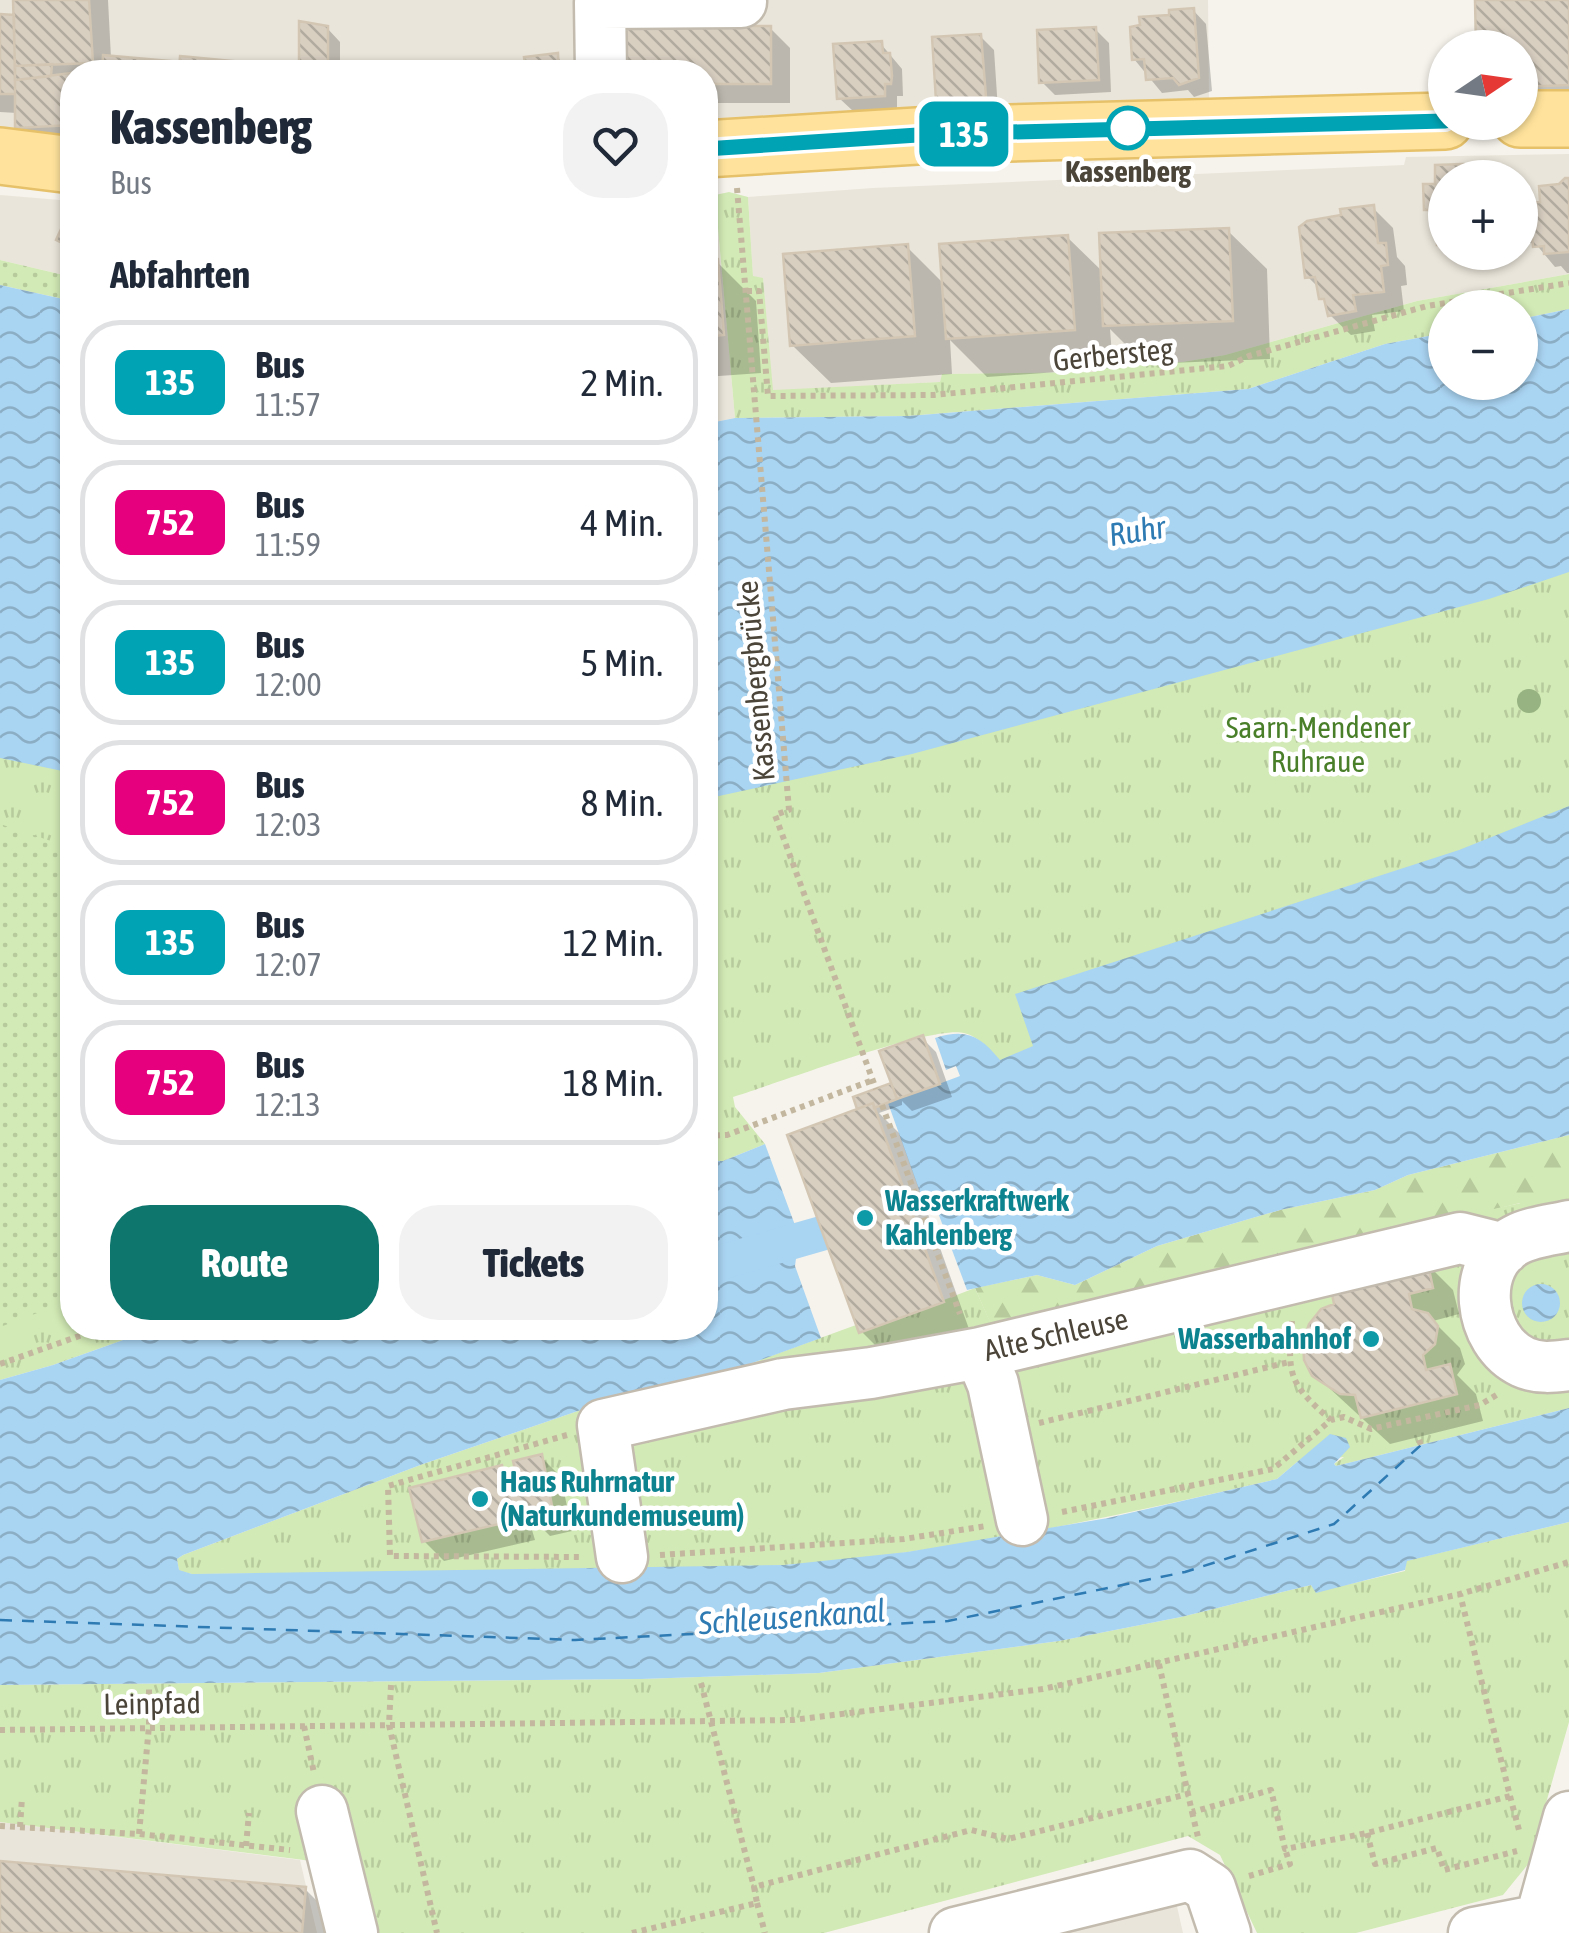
<!DOCTYPE html>
<html lang="de">
<meta charset="utf-8">
<style>
:root{--surface:#fff;--page:#f2f2f3;--text:#1f2937;--muted:#747a83;--line:#e0e1e3;--accent:#0f766e}
body{margin:0;font-family:"Asap Condensed",sans-serif;background:var(--page);color:var(--text);height:100vh;display:flex;flex-direction:column;font-size:38px;white-space:nowrap}
*{box-sizing:border-box;margin:0}
p{font-size:32px;color:var(--muted)}
.icon{flex:none;width:55px;height:55px;fill:none;stroke:currentColor;stroke-width:2;stroke-linecap:round;stroke-linejoin:round}
.map{position:relative;flex:1;overflow:hidden}
.details{position:absolute;left:60px;top:60px;width:658px;height:1280px;display:flex;flex-direction:column;background:var(--surface);border-radius:40px;box-shadow:0 2px 8px #0004}
.details>*{flex:none}
.badge{padding:0 20px;border-radius:15px;font-size:35px;line-height:65px}
.needle{width:65px;rotate:77deg}
.fabs{position:absolute;left:1428px;top:30px;display:grid;gap:20px}
.fabs a{display:grid;place-items:center;width:110px;height:110px;border-radius:50%;background:var(--surface);box-shadow:0 2px 8px #0004;font-size:50px}
.map>.badge{position:absolute;translate:-50% -50%;box-shadow:0 0 0 5px #fff}
h2{padding:0 50px;font-size:38px;line-height:90px}
.round{display:grid;place-items:center;flex:none;width:105px;height:105px;border-radius:40px;background:var(--page)}
.head{display:flex;align-items:center;justify-content:space-between;height:170px;padding:0 50px}
h1{font-size:48px;font-weight:800;line-height:75px}
.cta{display:flex;gap:20px;margin-top:auto;padding:20px 50px}
.cta a{flex:1;height:115px;border-radius:40px;background:var(--accent);color:#fff;font-size:40px;font-weight:800;line-height:115px;text-align:center}
.cta a+a{background:var(--page);color:var(--text)}
ul{padding:0;list-style:none}
li{display:flex;align-items:center;gap:30px;height:125px;margin:0 20px 15px;padding:0 30px;border:5px solid var(--line);border-radius:40px}
li div{flex:1}
li b{display:block;font-size:38px}
li em{font-style:normal}
li .badge{min-width:110px;font-weight:700;text-align:center}
.map>svg:first-child{display:block}
.residential{fill:#eae5da;fill-rule:evenodd}
.grass{fill:url(#grass-dots)}
.forest{fill:url(#forest-firs)}
.park{fill:url(#park-tufts)}
.water{fill:url(#water-waves)}
.shadow{fill:#0003}
.lines{fill:none;stroke-linecap:round;stroke-linejoin:round}
.canal{stroke:#a9d4f2;stroke-width:35}
.ferry{stroke:#2e7ab2;stroke-width:2.5;stroke-dasharray:12 10;stroke-linecap:butt}
.building{fill:url(#building-back-hatch);stroke:#d3c7b4;stroke-width:2.5}
.minor-casing{stroke:#c2bbae;stroke-width:55}
.major-casing{stroke:#e6c16a;stroke-width:60}
.path{stroke:#c4b79f;stroke-width:6;stroke-dasharray:5 5;stroke-linecap:butt}
.minor{stroke:#fff;stroke-width:50}
.major{stroke:#ffe39c;stroke-width:55}
.tree{fill:#97b381}
.line-casing{stroke:#fff;stroke-width:22}
.line{stroke:#00a3b4;stroke-width:15}
.stop-dot{fill:#fff;stroke:#00a3b4;stroke-width:5}
.culture-dot{fill:#0f9aa8;stroke:#fff;stroke-width:4}
.labels{text-anchor:middle;stroke-width:9;stroke-linejoin:round;paint-order:stroke}
.stop-label{font-size:30px;font-weight:bold;fill:#4b4439;stroke:#fff}
.street-label{font-size:30px;fill:#4b4439;stroke:#fff}
.park-label{font-size:30px;fill:#4a7f2a;stroke:#fff}
.culture-label{font-size:30px;font-weight:bold;fill:#0d838f;stroke:#fff;text-anchor:start}
.water-label{font-size:32px;font-style:italic;fill:#2e7ab2;stroke:#fff}
</style>
<div class="map">
<svg width="1569" height="1933" viewBox="0 0 1569 1933">
<defs>
<pattern id="grass-dots" width="8" height="8" patternUnits="userSpaceOnUse" patternTransform="scale(2.5)"><rect width="8" height="8" fill="#d2eab5"/><path d="M2 2h.1M6 6h.1" fill="none" stroke="#b6ca9c" stroke-width="1.8" stroke-linecap="round"/></pattern>
<pattern id="forest-firs" width="22" height="20" patternUnits="userSpaceOnUse" patternTransform="scale(2.5)"><rect width="22" height="20" fill="#d2eab5"/><path d="M5 1l3.5 6h-7zM16 11l3.5 6h-7z" fill="#b6ca9c"/></pattern>
<pattern id="park-tufts" width="24" height="20" patternUnits="userSpaceOnUse" patternTransform="scale(2.5)"><rect width="24" height="20" fill="#d2eab5"/><path d="M3 7l-1-3M5 7V3M7 7l1-3M15 17l-1-3M17 17v-4M19 17l1-3" fill="none" stroke="#b6ca9c"/></pattern>
<pattern id="water-waves" width="16" height="10" patternUnits="userSpaceOnUse" patternTransform="scale(2.5)"><rect width="16" height="10" fill="#a9d4f2"/><path d="M0 5q4-4 8 0t8 0" fill="none" stroke="#8caec5"/></pattern>
<pattern id="building-back-hatch" width="6" height="6" patternUnits="userSpaceOnUse" patternTransform="scale(2.5)"><rect width="6" height="6" fill="#d8cfc1"/><path d="M-1 5l2 2M0 0l6 6M5-1l2 2" fill="none" stroke="#b1aa9e"/></pattern>
</defs>
<rect width="100%" height="100%" fill="#f6f3ec"/>
<path class="residential" d="M0,0H1208L1209,105L906,107L705,123V72H72V138L0,130Z
M1569,154V274L1417,301L1225,355L1182,362H1096L1097,372L943,374L940,382L772,391L763,279L753,277L748,197L873,188L1404,165L1406,157ZM1445,178H1520V252H1445Z
M0,195L72,201V277L0,260Z
M715,195L735,418L705,424V196Z
M0,1822L300,1860L317,1933H0Z
M1176,1902L1183,1933H1043Z"/>
<path class="grass" d="M0,260L72,277V301L0,285Z
M0,758L72,773V1314L0,1338Z"/>
<path class="forest" d="M1569,1135V1208L1525,1218L1520,1203L995,1334L975,1288L1037,1275L1075,1285L1157,1246L1280,1210L1375,1190L1408,1175Z"/>
<path class="park" d="M729,192L748,197L753,276L763,278L773,390L940,382L942,374L1096,372L1095,362H1182L1225,355L1417,301L1569,274V309L1520,319V308H1445V333L1385,344L1248,389L908,416L735,418L715,195Z
M1569,435V950L1000,1061C989,1049 980,1037 964,1033C930,1025 776,1084 733,1097L735,1107L765,1144L723,1161H705V590Z
M0,528L72,543V848L0,824Z
M1521,1203L1526,1218L1569,1208V1408L1336,1466L1334,1464L1344,1457L1297,1462L1277,1479C1115,1516 950,1554 784,1565C587,1577 389,1572 192,1574L179,1571L177,1559L183,1555L423,1464L610,1400L711,1378L856,1325L860,1332L975,1288L995,1333L1388,1232Z
M72,1300V1328H157L53,1365L0,1380V1327Z
M1569,1522V1722L1529,1863L1503,1895L1356,1933H1257L1220,1855L1188,1836L824,1933H371L352,1866L0,1822V1685L641,1679L819,1673L1059,1641L1181,1617L1311,1585L1316,1592L1405,1571L1406,1561Z"/>
<path class="water" d="M0,285L72,301V773L0,758Z
M1569,309V572L1489,599L912,754L705,799V424L735,418L908,416L1248,389L1385,344L1445,333V382H1520V319Z
M1569,806V1135L1408,1175L1375,1190L1280,1210L1157,1246L1075,1285L1037,1275L967,1290L937,1210L927,1212L888,1103L960,1076L956,1066L946,1070L935,1038C967,1028 980,1036 1000,1060L1033,1046L1015,994L1459,850Z
M765,1144L799,1236L795,1266L821,1338L711,1378L610,1400L423,1464L183,1555L177,1559L179,1570L192,1574L784,1565L907,1552L1108,1518L1277,1479L1330,1434L1346,1438L1350,1447L1334,1464L1336,1466L1569,1408V1522L1407,1561L1405,1570L1316,1593L1311,1585L1181,1617L1059,1641L819,1673L641,1679L0,1685V1380L53,1365L157,1328H705V1161H723Z
M1522 1303a19 19 0 1 1 38 0a19 19 0 1 1-38 0Z"/>
<path class="shadow" d="M16,0H108L111,58L274,67L279,72H72V138L30,141L17,127V113L0,112V16L17,17Z
M1477,0H1569V124L1520,122V48Z
M1193,10L1206,24L1212,91L1194,97L1188,90L1162,93L1134,59L1172,18Z
M302,24L327,28L340,42V72H302Z
M770,28L790,48V103H705V72H616Z
M1096,30L1109,43L1111,92L1055,95L1042,82Z
M981,37L994,50L998,110L952,113L938,100Z
M881,44L902,69L903,96H897V109L853,111L839,98Z
M557,56L570,72H529L527,60Z
M1487,166L1498,178H1445V249L1440,244L1439,222L1426,209L1438,186L1437,168Z
M1569,180V273H1567L1561,266L1555,267L1535,243H1527L1520,237V206L1543,204Z
M1373,208L1393,228L1397,257L1405,266L1407,285L1401,286L1404,311L1372,315L1375,331L1351,335L1330,315L1320,289L1308,277Z
M1228,231L1267,269L1270,359L1145,364L1110,329L1113,368L987,377L950,340L952,374L831,383L792,345L907,247L944,284L1067,237L1104,273Z
M1448,252H1503V256L1475,257V266H1466Z
M717,262L756,301L761,373L705,377V263Z
M922,1038L936,1052L952,1097L912,1111L902,1101V1105L879,1113L899,1133L969,1329L888,1358L861,1331V1110L890,1086L897,1093Z
M1426,1263L1453,1290L1459,1314L1433,1321L1460,1348L1465,1364L1457,1375L1476,1394L1483,1421L1390,1444L1314,1374Z
M541,1457L561,1477L572,1531L550,1536L542,1528L532,1530L535,1540L444,1561L424,1541L501,1468L516,1482L521,1481Z
M0,1864L305,1889L332,1916L331,1933H0Z"/>
<g class="lines">
<path class="canal" d="M705,1267L823,1233"/>
<path class="ferry" d="M0,1620L575,1640L948,1621L1185,1572L1334,1524L1421,1445"/>
</g>
<path class="building" d="M13,0H89L93,63L15,66Z
M1475,0H1569V85L1520,87V48H1476Z
M1194,8L1199,78L1179,85L1173,78L1146,80L1144,59L1132,60L1130,27L1140,25L1139,17L1169,15V10Z
M0,14L14,15L15,94H0Z
M299,21L328,26V72H299Z
M613,26H771V84H705V72H613Z
M1096,27L1099,80L1039,83L1037,30Z
M981,34L986,97L936,101L932,37Z
M882,41L883,53H890L892,76L891,84H885V96L837,99L833,44Z
M558,53L559,72H526L524,57Z
M103,55L180,62L179,72H102Z
M180,56L275,65L274,72H179Z
M52,64L51,76L15,80V66Z
M72,73V125L15,128V80Z
M1488,163V178H1445V245H1437L1436,210H1424L1423,184H1435V165Z
M1565,178H1569V252L1544,254V246L1533,247L1531,223H1520V203L1540,202L1539,186L1559,184Z
M1374,205L1378,243H1386L1388,265L1381,266L1384,292L1353,295L1356,311L1328,316L1324,299H1319L1315,277L1305,278L1299,227L1307,221L1341,215L1340,209Z
M68,214L72,216V236L68,246L56,240Z
M1229,228L1233,321L1103,326L1099,233Z
M1068,235L1075,330L946,339L939,244Z
M908,244L915,336L790,346L783,254Z
M718,259L724,335L705,337V260Z
M923,1035L940,1084L897,1099L879,1051Z
M891,1083L897,1099L874,1108L873,1103L857,1109L853,1097Z
M873,1103L944,1302L859,1333L787,1135Z
M1427,1260L1433,1288L1409,1294L1412,1309L1428,1313L1438,1326L1435,1344L1423,1355L1426,1370L1450,1364L1457,1394L1361,1418L1355,1395L1340,1394L1312,1376L1304,1360L1303,1341L1309,1324L1321,1309L1334,1304L1330,1284Z
M542,1454L553,1511L527,1516L525,1508L513,1510L516,1520L422,1542L409,1488L502,1465L506,1482L517,1479L513,1461Z
M0,1861L306,1887L302,1933H0Z"/>
<g class="lines">
<defs>
<path id="minor" d="M601,72L600,3L741,2
M1569,1226C1552,1230 1531,1232 1516,1240C1469,1264 1478,1341 1523,1362C1538,1369 1554,1367 1569,1365
M980,1353L993,1384L1022,1520
M622,1557L603,1425L783,1384L871,1373L980,1353L1460,1238L1504,1249
M322,1811L352,1933
M955,1933L1190,1875L1210,1888L1225,1933
M1474,1933L1567,1915
M1537,1933L1569,1817"/>
<path id="major" d="M1520,119H1569
M705,149L933,135L1445,121
M0,156L72,165"/>
</defs>
<use href="#minor" class="minor-casing"/>
<use href="#major" class="major-casing"/>
<path class="path" d="M737,188L789,810L775,815L876,1089
M747,291H759L768,396L934,395L1228,366L1249,356L1427,306L1569,283
M882,1105L960,1314
M705,1136L727,1135L873,1080
M1292,1321C1287,1375 1289,1384 1331,1420
M0,1364L102,1328
M1039,1423L1289,1362
M567,1435L388,1486L390,1556L582,1557
M1419,1440L1421,1445
M1062,1512L1273,1469L1331,1420L1344,1417L1371,1429L1480,1405L1498,1394
M660,1555L904,1539L986,1526
M1159,1664L1188,1794
M701,1683L754,1887
M391,1685L389,1725L437,1933
M304,1726L314,1773
M0,1730L793,1720L1043,1689L1460,1594L1569,1562
M1510,1796L1520,1834
M1192,1812L1198,1837
M0,1826L139,1834L290,1850
M20,1827L22,1798
M1367,1833L1375,1864L1437,1848L1444,1870L1517,1851
M139,1834L149,1726V1688
M246,1846L249,1813
M1249,1876L1290,1864L1285,1849
M757,1903L765,1933
M632,1933L757,1903L754,1887L971,1830L1008,1839L1188,1794L1192,1812L1271,1790L1285,1849L1367,1833L1510,1796L1460,1594"/>
<use href="#minor" class="minor"/>
<use href="#major" class="major"/>
</g>
<circle class="tree" cx="1529" cy="701" r="12"/>
<g class="lines">
<defs>
<path id="line" d="M705,149L933,134L1445,121"/>
</defs>
<use href="#line" class="line-casing"/>
<use href="#line" class="line"/>
</g>
<circle class="stop-dot" cx="1128" cy="128" r="20"/>
<g class="culture-dot">
<circle cx="865" cy="1218" r="10"/>
<circle cx="1371" cy="1339" r="10"/>
<circle cx="480" cy="1499" r="10"/>
</g>
<g class="labels">
<g class="stop-label">
<text x="1128" y="182">Kassenberg</text>
</g>
<g class="street-label">
<text transform="translate(1113 355) rotate(-6)" y="10">Gerbersteg</text>
<text transform="translate(756 681) rotate(-95)" y="10">Kassenbergbrücke</text>
<text transform="translate(1056 1335) rotate(-13)" y="10">Alte Schleuse</text>
<text transform="translate(152 1704) rotate(-1)" y="10">Leinpfad</text>
</g>
<g class="park-label">
<text x="1318" y="738">Saarn-Mendener<tspan x="1318" dy="34">Ruhraue</tspan></text>
</g>
<g class="culture-label">
<text x="885" y="1211">Wasserkraftwerk<tspan x="885" dy="34">Kahlenberg</tspan></text>
<text x="1351" y="1349" text-anchor="end">Wasserbahnhof</text>
<text x="500" y="1492">Haus Ruhrnatur<tspan x="500" dy="34">(Naturkundemuseum)</tspan></text>
</g>
<g class="water-label">
<text transform="translate(1137 531) rotate(-9)" y="11">Ruhr</text>
<text transform="translate(792 1617) rotate(-4)" y="11">Schleusenkanal</text>
</g>
</g>
</svg>
<div class="fabs">
<a><svg class="needle" viewBox="-14 -14 28 28"><path d="M0-13l5 13h-10z" fill="#e53935"/><path d="M0 13l5-13h-10z" fill="#747a83"/></svg></a>
<a>+</a>
<a>−</a>
</div>
<b class="badge" style="left:964px;top:134px;background:#00a3b4;color:#fff">135</b>
<section class="details">
<div class="head"><div><h1>Kassenberg</h1><p>Bus</p></div><a class="round"><svg class="icon" aria-label="heart" viewBox="0 0 24 24"><path d="M12 20l-8-8c-3-5 5-10 8-4 3-6 11-1 8 4z"/></svg></a></div>
<h2>Abfahrten</h2>
<ul>
<li><span class="badge" style="background:#00a3b4;color:#fff">135</span><div><b>Bus</b><p>11:57</p></div><em>2 Min.</em></li>
<li><span class="badge" style="background:#e6007e;color:#fff">752</span><div><b>Bus</b><p>11:59</p></div><em>4 Min.</em></li>
<li><span class="badge" style="background:#00a3b4;color:#fff">135</span><div><b>Bus</b><p>12:00</p></div><em>5 Min.</em></li>
<li><span class="badge" style="background:#e6007e;color:#fff">752</span><div><b>Bus</b><p>12:03</p></div><em>8 Min.</em></li>
<li><span class="badge" style="background:#00a3b4;color:#fff">135</span><div><b>Bus</b><p>12:07</p></div><em>12 Min.</em></li>
<li><span class="badge" style="background:#e6007e;color:#fff">752</span><div><b>Bus</b><p>12:13</p></div><em>18 Min.</em></li>
</ul>
<div class="cta"><a>Route</a><a>Tickets</a></div>
</section>
</div>
